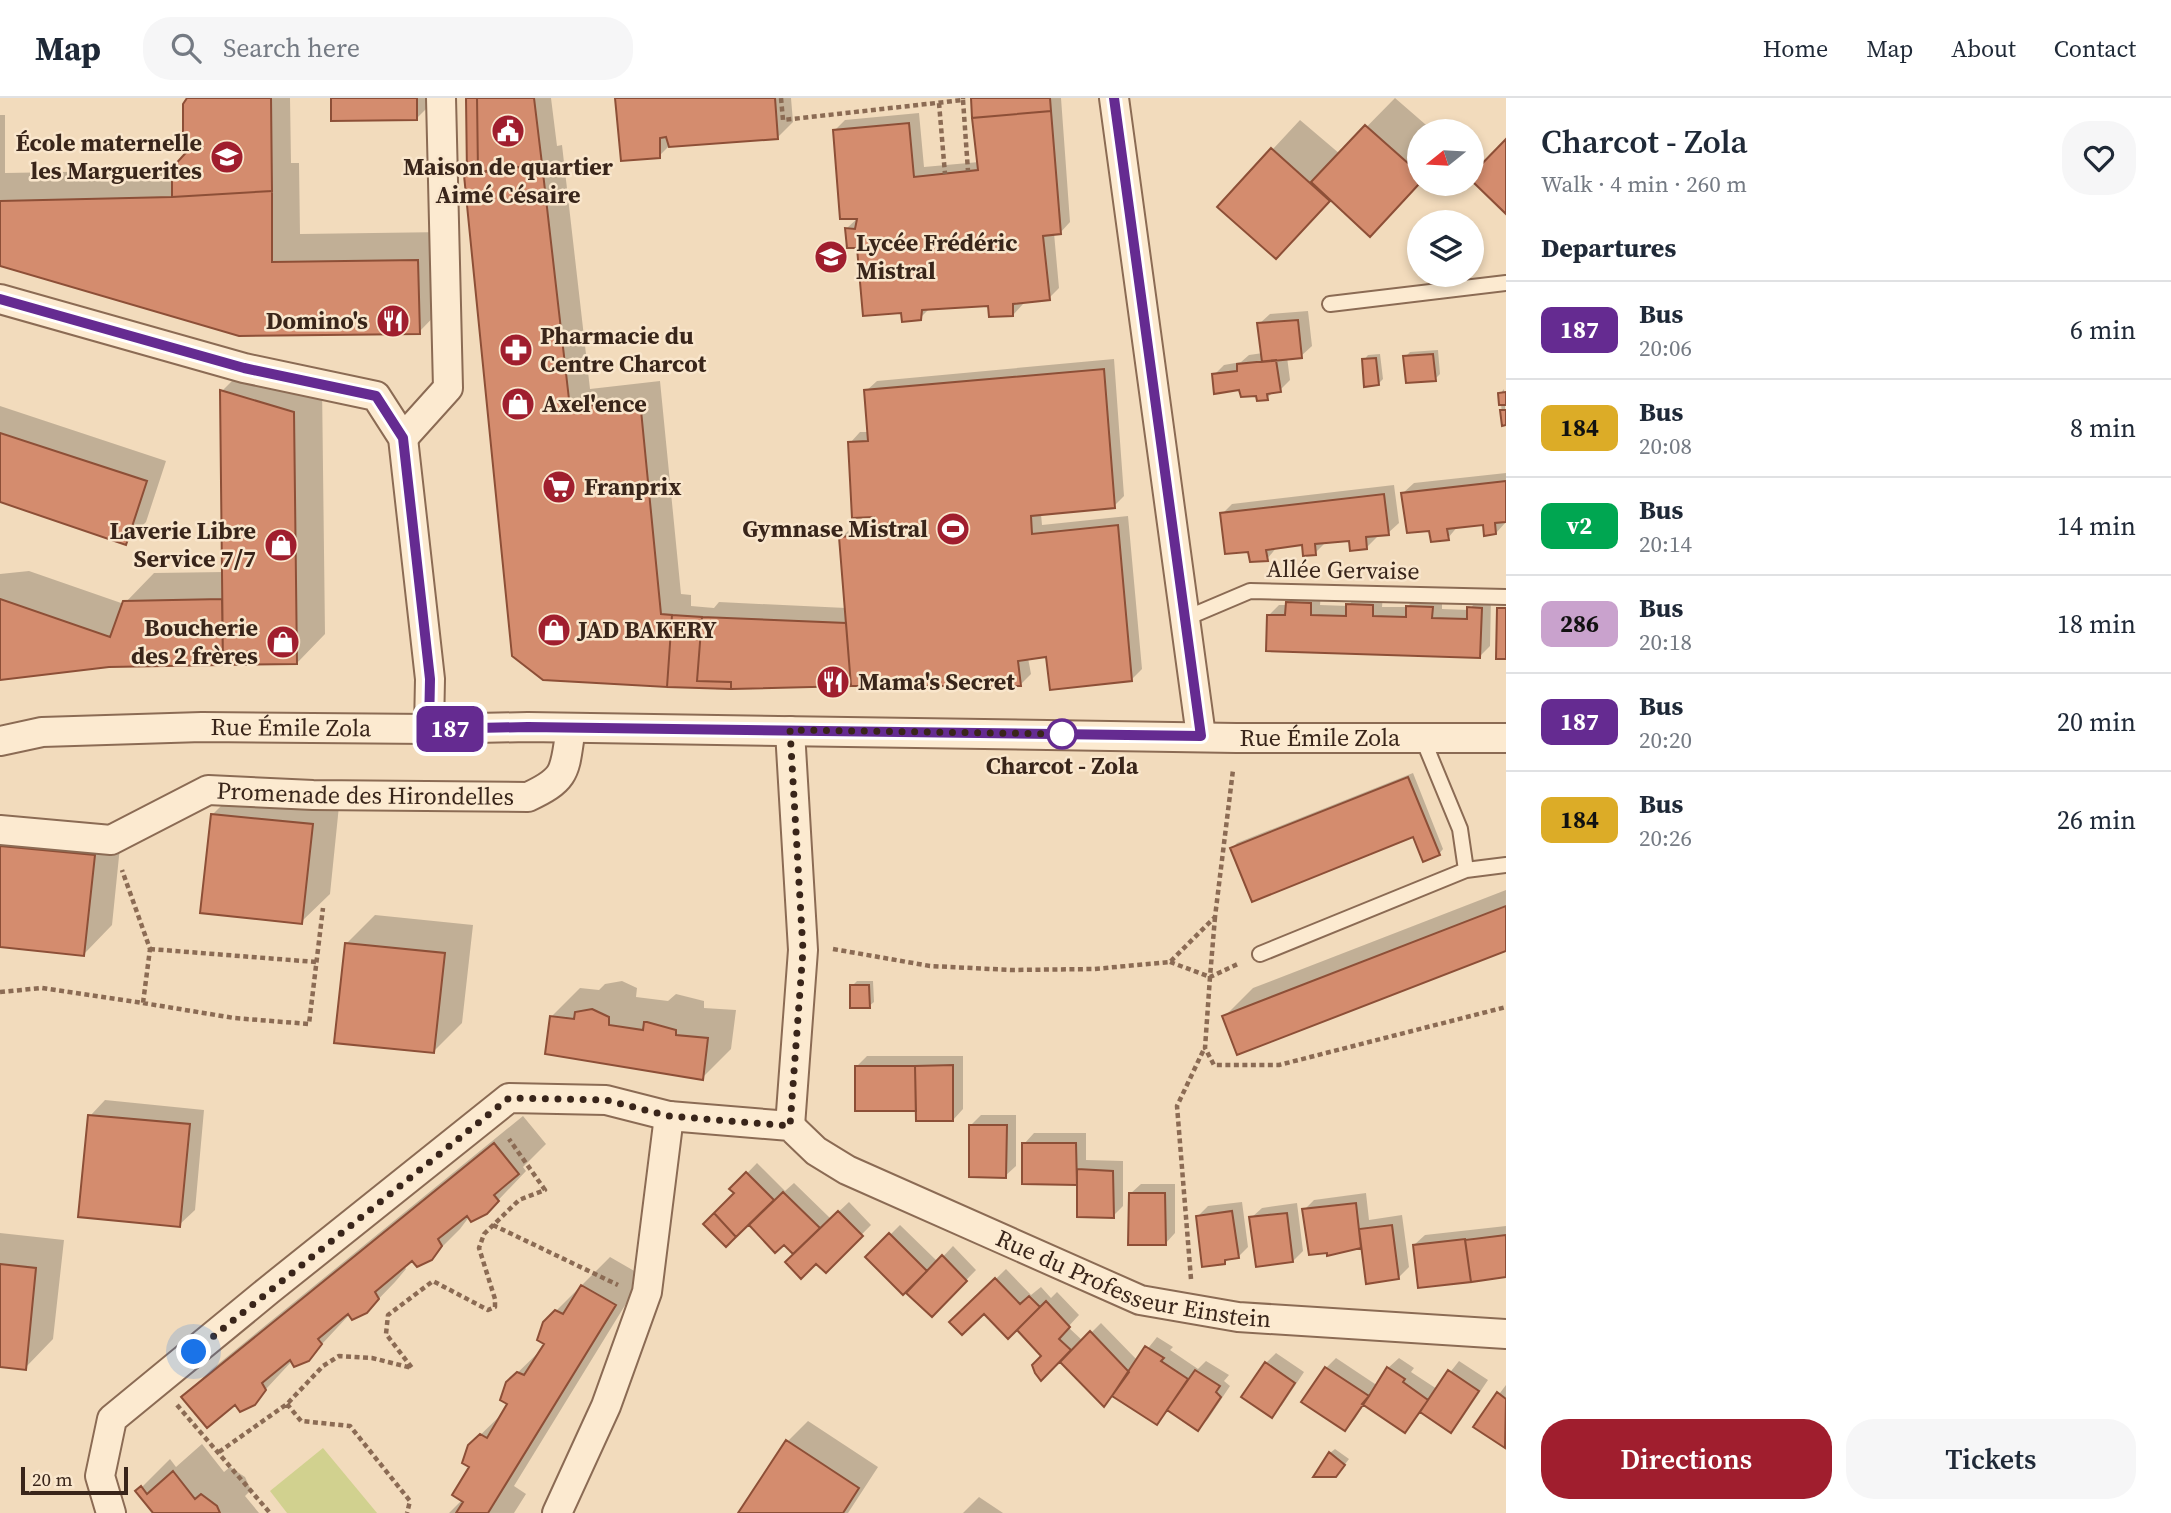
<!DOCTYPE html>
<meta charset="utf-8">
<style>
:root{--surface:#fff;--page:#f6f6f7;--text:#1f2937;--muted:#747a83;--line:#e0e1e3;--accent:#a01e2e}
body{margin:0;font-family:"Source Serif 4",serif;background:var(--page);color:var(--text);height:100vh;display:flex;flex-direction:column;font-size:26px;white-space:nowrap}
*{box-sizing:border-box;margin:0}
p{font-size:23px;color:var(--muted)}
.icon{flex:none;width:38px;height:38px;fill:none;stroke:currentColor;stroke-width:2;stroke-linecap:round;stroke-linejoin:round}
.map{position:relative;flex:1;overflow:hidden}
.side{display:flex;flex-direction:column;background:var(--surface);width:665px}
.side>*{flex:none}
.badge{padding:0 14px;border-radius:10px;font-size:24px;line-height:46px}
.needle{width:46px;rotate:252deg}
.fabs{position:absolute;left:1407px;top:21px;display:grid;gap:14px}
.fabs a{display:grid;place-items:center;width:77px;height:77px;border-radius:50%;background:var(--surface);box-shadow:0 4px 10px #0003;font-size:35px}
.scale{position:absolute;left:21px;bottom:18px;width:107px;box-sizing:border-box;padding-left:7px;border:4px solid #39251a;border-top:0;font-size:19px;line-height:24px;white-space:nowrap;color:#39251a;-webkit-text-stroke:5px #f9e6cc;paint-order:stroke}
.you{position:absolute;width:35px;height:35px;margin:-18px;border:5px solid #fff;border-radius:50%;background:#1a73e8;box-shadow:0 0 0 10px #1a73e833}
.map>.badge{position:absolute;translate:-50% -50%;box-shadow:0 0 0 4px #fff}
h2{padding:0 35px;font-size:26px;line-height:63px}
.round{display:grid;place-items:center;flex:none;width:74px;height:74px;border-radius:28px;background:var(--page)}
.overview{display:flex;align-items:center;justify-content:space-between;height:119px;padding:0 35px}
h1{font-size:33px;font-weight:600;line-height:52px}
.action{display:flex;gap:14px;margin-top:auto;padding:14px 35px}
.action a{flex:1;height:80px;border-radius:28px;background:var(--accent);color:#fff;font-size:28px;font-weight:600;line-height:80px;text-align:center}
.action a+a{background:var(--page);color:var(--text)}
ul{padding:0;list-style:none}
li{display:flex;align-items:center;gap:21px;height:98px;padding:0 35px;border-top:2px solid var(--line)}
li div{flex:1}
li b{display:block;font-size:26px}
li em{font-style:normal}
li .badge{min-width:77px;font-weight:700;text-align:center}
header{display:flex;align-items:center;gap:42px;box-sizing:border-box;height:98px;padding:0 35px;background:var(--surface);border-bottom:2px solid var(--line)}
header strong{font-size:33px}
nav{display:flex;gap:38px;margin-inline-start:auto;font-size:24px}
.search{width:490px;height:63px;background:var(--page);display:flex;align-items:center;gap:18px;box-sizing:border-box;padding:0 24px;border-radius:28px;color:var(--muted);font-size:26px}
main{display:flex;flex:1;min-height:0}
.map>svg:first-child{display:block}
.green{fill:#d1d18f}
.shadow{fill:#0003}
.building{fill:#d48c6e;stroke:#8d4f37;stroke-width:2}
.lines{fill:none;stroke-linecap:round;stroke-linejoin:round}
.lane-casing{stroke:#8b6b54;stroke-width:18}
.street-casing{stroke:#8b6b54;stroke-width:32}
.path{stroke:#8b6b54;stroke-width:4.5;stroke-dasharray:5 3.5;stroke-linecap:butt}
.lane{stroke:#fcead0;stroke-width:14}
.street{stroke:#fcead0;stroke-width:28}
.line-casing{stroke:#fff;stroke-width:16}
.line{stroke:#652b91;stroke-width:10}
.walk{stroke:#39251a;stroke-width:7;stroke-dasharray:0 12.6}
.stop-dot{fill:#fff;stroke:#652b91;stroke-width:3.5}
.labels{text-anchor:middle;stroke-width:5;stroke-linejoin:round;paint-order:stroke}
.poi-label{font-size:24px;font-weight:bold;fill:#39251a;stroke:#f9e6cc;text-anchor:start}
.street-label{font-size:24px;fill:#39251a;stroke:#f9e6cc}
.stop-label{font-size:24px;font-weight:bold;fill:#39251a;stroke:#f9e6cc}
</style>
<header>
<strong>Map</strong>
<div class="search"><svg class="icon" aria-label="search" viewBox="0 0 24 24"><circle cx="10" cy="10" r="6"/><path d="M15 15l6 6"/></svg>Search here</div>
<nav><a>Home</a><a>Map</a><a>About</a><a>Contact</a></nav>
</header>
<main>
<div class="map">
<svg width="1506" height="1415" viewBox="0 0 1506 1415">
<rect width="100%" height="100%" fill="#f2dbbc"/>
<path class="green" d="M323,1350L377,1415H287L270,1393Z"/>
<path class="shadow" d="M190,0H290L291,65H299L300,136L446,134L447,205L419,234L0,166V17H5V75L174,72L194,48Z
M333,0H432V5L416,21Z
M468,0H551L557,48L562,47L590,291L660,283L681,496L691,497V508L714,510L719,504L846,510L841,440L851,430L876,427L875,417L850,345L860,334H869L866,293L877,283L1114,261L1124,398L1114,408L1041,416L1042,427L1128,418L1142,571L1132,581L1047,557L1028,560L1031,576L1021,586L544,580L466,77L469,75Z
M617,0H791L793,24L777,40L669,48L659,58Z
M973,0H1061L1070,124L1060,135H1054L1059,190L1049,200L1023,203V206L1013,217L990,206L930,210L920,220L903,213L847,130L859,119L835,32L845,22L919,15L924,69L979,64Z
M1395,0L1433,33H1419V86L1370,137L1331,102L1305,130L1219,109L1300,22L1340,56Z
M1308,213L1312,248L1301,258L1287,259L1290,282L1280,292L1274,293L1267,300L1214,277L1224,267L1241,264L1249,257L1263,255L1259,226L1270,216Z
M1438,252L1440,276L1435,281L1405,259L1410,254Z
M1380,256L1383,281L1378,286L1364,262L1368,257Z
M250,265L322,286L325,536L297,565L108,567L0,580V476L29,473L124,506L154,475L224,474L222,293Z
M1504,291L1506,326H1503L1500,296Z
M0,308L166,363L146,424L126,444L0,402Z
M1506,375V424L1496,435L1484,425L1458,428L1448,440L1431,431L1403,395L1414,385Z
M1394,387L1399,425L1388,435L1377,436V439L1367,449L1350,441L1325,445L1315,455L1304,446L1277,449L1267,461L1250,452L1222,416L1232,406Z
M1298,495H1321L1320,507L1348,508L1358,496L1383,497L1382,509H1407L1418,498L1442,499V511L1469,512L1479,500H1491L1490,548L1479,559L1269,517L1279,507H1287Z
M1413,675L1443,751L1439,756L1414,737L1232,750L1237,745Z
M241,688L340,698L330,796L301,824L212,717Z
M23,719L122,729L112,827L84,856L0,847V743Z
M1506,792V851L1238,955L1224,919L1253,890Z
M375,817L473,827L462,925L433,954L346,846Z
M622,883L637,890L636,899L668,903L676,896L704,903V910L736,912L731,951L702,980L552,918L580,890L599,892L605,886Z
M857,883H873L874,904L869,908L852,888Z
M867,958H963V1011L953,1022L918,1011L856,969Z
M105,1002L204,1012L195,1112L179,1127L90,1018Z
M981,1017H1016V1068L1005,1078L971,1027Z
M523,1018L546,1046L523,1069L526,1073L486,1115L469,1119L460,1131L431,1160H413L404,1168L406,1171L395,1184L366,1214L350,1216L308,1261L292,1263L253,1305L183,1299L212,1271Z
M1034,1035H1086V1062L1123,1063V1108L1113,1118L1078,1085L1024,1084V1046Z
M757,1065L785,1093L794,1085L831,1121L849,1104L871,1127L826,1173L816,1163L795,1156L784,1144L775,1152L749,1124L736,1095L732,1091Z
M1141,1086H1175V1135L1165,1146L1130,1096Z
M1366,1095L1369,1122L1402,1117L1409,1169L1399,1179L1363,1148L1329,1156L1304,1112L1314,1102Z
M1242,1104L1248,1149L1238,1159L1229,1160L1225,1164L1197,1119L1208,1108Z
M1297,1105L1303,1153L1293,1163L1251,1120L1262,1110Z
M900,1127L938,1164L953,1148L976,1172L932,1217L868,1159Z
M1506,1128V1177L1419,1188L1414,1147L1425,1137Z
M0,1135L64,1142L53,1241L25,1270L0,1267Z
M610,1159L643,1178L514,1388L526,1396L514,1415H449L462,1402L472,1368L469,1348L507,1311V1285L544,1249V1225Z
M1006,1171L1031,1197L1041,1189L1051,1200L1057,1194L1079,1217L1068,1229L1083,1243L1101,1225L1138,1263L1157,1239L1173,1249L1170,1252L1198,1271L1206,1263L1229,1277L1224,1283L1230,1288L1208,1321L1198,1331L1169,1312L1156,1325L1114,1297L1104,1307L1060,1262L1044,1258L1017,1230L984,1214L952,1224Z
M1276,1255L1304,1274L1282,1307L1272,1318L1266,1265Z
M1336,1260L1378,1288L1388,1270L1399,1260L1414,1270L1411,1274L1437,1291L1459,1263L1488,1282L1461,1322L1450,1332L1422,1313L1405,1333L1364,1306L1355,1321L1345,1331L1304,1303L1326,1270Z
M1506,1287V1347L1505,1348L1475,1328Z
M808,1323L878,1369L848,1415H740L788,1343Z
M202,1346L224,1374L230,1369L245,1379L251,1392L245,1398L259,1415H156L138,1393L170,1361L176,1369Z
M1335,1351L1349,1361L1336,1378L1330,1355Z
M979,1399L1003,1415H963Z"/>
<path class="building" d="M187,0H271L272,93L172,99V70L192,48L183,38V6Z
M331,0H417V22L331,23Z
M466,0H477L478,74L467,77Z
M477,0H534L542,66L478,74Z
M615,0H775L778,41L669,49L666,39L660,40V60L621,63Z
M971,0H1050L1051,13L972,20Z
M1051,13L1061,136L1043,138L1050,202L1013,206V218L989,219L988,208L922,212L921,222L902,224L901,215L863,218L857,150H847L845,130L855,131L857,121H840L833,32L909,25L914,79L978,72L972,20Z
M1365,27L1419,75V86L1370,139L1311,84Z
M1506,41V116L1472,83V76Z
M1271,50L1330,103L1276,161L1217,109Z
M542,66L570,310L640,302L661,516L672,517L667,589L543,582L512,558L464,77Z
M272,93V164L418,162L420,236L239,238L0,168V103L172,99Z
M1298,222L1302,260L1262,264L1257,225Z
M1433,256L1436,283L1406,285L1403,258Z
M1376,260L1379,287L1364,289L1362,261Z
M1276,262L1281,294L1267,296L1268,302L1257,303L1256,298L1241,299L1239,292L1214,296L1212,276L1237,273V266Z
M1104,271L1115,410L1031,418L1032,436L1118,427L1132,583L1050,592L1046,559L1018,563L1021,588H851L839,439L875,436L874,419L852,420L848,344L868,343L864,292Z
M220,292L294,314L297,566L223,567Z
M1506,294V307H1499L1498,295Z
M1500,312H1506V327L1502,328Z
M0,335L147,383L126,447L0,404Z
M1506,383V424L1495,425L1496,436L1484,438L1483,427L1447,431L1449,442L1431,444L1429,433L1407,435L1401,395Z
M1384,396L1389,437L1366,439L1367,451L1350,453L1349,443L1315,446L1316,457L1303,458L1302,447L1266,452L1268,463L1250,464L1248,454L1225,456L1220,415Z
M0,501L110,539L123,503L222,501L223,567L109,569L0,582Z
M1286,504L1311,505V517L1346,518V506L1373,507V518L1406,519V508L1433,509L1432,520L1467,521V509L1482,510L1480,560L1266,553L1267,517H1285Z
M1497,510H1506V561H1496Z
M672,517L702,519L697,583L731,584V591L667,589Z
M702,519L846,525L851,588L731,591V584L697,583Z
M1408,679L1440,757L1423,764L1413,739L1252,804L1230,750Z
M211,716L313,726L302,826L200,815Z
M0,748L95,757L84,858L0,849Z
M1506,808V853L1237,957L1222,918Z
M345,845L445,855L434,955L334,945Z
M850,887H869L870,910H850Z
M592,911L609,919V927L643,932L644,924H647L676,932V937L708,940L703,982L545,956L550,918L574,921L575,914Z
M953,967V1023H916L915,968Z
M855,968H915L916,1013H855Z
M88,1017L190,1026L180,1129L78,1119Z
M969,1027H1007L1006,1080L969,1079Z
M494,1045L519,1076L494,1097L499,1103L487,1116L471,1124L467,1118L438,1141L442,1148L432,1162L417,1169L412,1163L375,1194L379,1201L367,1215L352,1222L348,1216L318,1241L322,1246L309,1263L294,1269L290,1262L262,1285L266,1292L255,1307L240,1314L235,1307L207,1330L181,1299Z
M1022,1045H1076L1077,1087L1022,1086Z
M1077,1071L1113,1073L1114,1120L1077,1119Z
M746,1074L774,1102L736,1139L714,1115L734,1095L729,1091Z
M783,1094L820,1130L793,1156L784,1147L775,1155L749,1127Z
M1129,1095H1165L1166,1147H1128Z
M1356,1105L1361,1150L1327,1158V1155L1309,1157L1302,1111Z
M838,1113L863,1138L826,1175L816,1166L801,1181L785,1164Z
M1232,1113L1239,1160L1225,1162V1166L1202,1169L1196,1118Z
M714,1115L736,1139L726,1149L703,1126Z
M1287,1115L1293,1164L1256,1169L1249,1119Z
M1392,1127L1399,1181L1366,1186L1359,1131Z
M889,1135L927,1173L903,1197L865,1159Z
M1506,1137V1179L1471,1184L1465,1142Z
M1465,1141L1471,1184L1418,1190L1413,1147Z
M942,1157L967,1183L932,1219L906,1195Z
M0,1166L36,1170L26,1272L0,1269Z
M995,1180L1020,1206L1029,1198L1040,1209L1008,1241L984,1216L962,1237L949,1224Z
M581,1187L616,1207L488,1415H456L463,1404L452,1397L469,1369L462,1365L468,1347L480,1336L487,1340L507,1306L500,1302L506,1284L517,1274L524,1277L544,1246L537,1242L543,1224L555,1212L563,1216Z
M1046,1203L1070,1229L1059,1241L1071,1252L1041,1283L1035,1275L1032,1267L1041,1258L1017,1232Z
M1090,1233L1129,1274L1104,1309L1060,1264Z
M1145,1248L1164,1260L1161,1263L1188,1281L1157,1327L1112,1298Z
M1265,1264L1295,1285L1272,1320L1241,1299Z
M1325,1269L1369,1298L1345,1333L1301,1304Z
M1387,1269L1405,1281L1403,1284L1428,1302L1405,1335L1362,1306L1369,1298Z
M1195,1272L1220,1288L1216,1294L1221,1299L1198,1333L1167,1312Z
M1448,1272L1479,1293L1451,1335L1420,1314Z
M1497,1294L1506,1301L1505,1350L1473,1329Z
M786,1342L859,1390L843,1415H738Z
M1329,1354L1345,1367L1336,1379H1313Z
M173,1373L195,1401L201,1396L217,1408L220,1415H153L135,1393L141,1388L147,1396Z"/>
<g class="lines">
<defs>
<path id="lane" d="M1330,206L1506,185
M1184,521L1250,493L1506,499
M1422,639L1460,731L1466,772
M1260,856L1466,772L1506,767"/>
<g id="street">
<path d="M1114,0L1201,638"/>
<path d="M0,201L244,270L376,298L403,340L430,581L429,631"/>
<path d="M403,340L448,290L441,0"/>
<path d="M790,633L803,852L790,1028"/>
<path id="s1" d="M0,643L42,634L202,629L429,631L528,629L1236,640H1506"/>
<path id="s2" d="M0,732L111,742L208,692L313,697L528,699C569,680 564,672 571,630"/>
<path id="s3" d="M111,1415L100,1378L112,1321L269,1192L509,1000L606,1002L669,1018L790,1028L816,1053L847,1072L1140,1202L1238,1219L1506,1236"/>
<path d="M557,1415L606,1308L647,1194L669,1018"/>
</g>
</defs>
<use href="#lane" class="lane-casing"/>
<use href="#street" class="street-casing"/>
<path class="path" d="M781,0L783,22L963,2V0
M963,2L968,73
M939,5L945,76
M1215,819L1210,879L1240,865
M150,851L316,864
M833,851L930,868L1012,872L1094,871L1170,864L1215,819L1233,672
M1170,864L1210,879L1205,950L1214,967H1279L1506,909
M0,894L42,890L143,905L150,851L122,772
M143,905L234,920L309,926L323,810
M493,1127L618,1187
M1191,1181L1177,1008L1204,951
M287,1306L301,1323L350,1328L410,1403L407,1415
M177,1307L270,1415
M219,1354L287,1306L323,1268L339,1258L372,1260L412,1270L386,1236L388,1217L433,1183L488,1212L495,1209V1201L479,1150L484,1136L519,1102L545,1092L509,1041"/>
<use href="#lane" class="lane"/>
<use href="#street" class="street"/>
</g>
<g class="lines">
<defs>
<path id="line" d="M0,201L244,270L376,298L403,340L430,581L429,631L528,629L1201,638L1114,0"/>
</defs>
<use href="#line" class="line-casing"/>
<use href="#line" class="line"/>
<path class="walk" d="M194,1254L509,1000L606,1002L669,1018L790,1028L803,852L790,632L1062,636"/>
</g>
<defs>
<symbol id="civic-disc" viewBox="-11 -11 22 22"><circle r="9.5" fill="#a01e2e" stroke="#f9e6cc"/><path d="M-.6-6.5H3V-4.5H.6V-3L4-1V1h2V6H-6V1h2V-1L-.6-3ZM-1.2 2.5V6h2.4V2.5Z" fill="#fff"/></symbol>
<symbol id="school-disc" viewBox="-11 -11 22 22"><circle r="9.5" fill="#a01e2e" stroke="#f9e6cc"/><path d="M0-5L7-2L0 1L-7-2ZM-4 1L0 2.5L4 1V4Q0 6-4 4Z" fill="#fff"/></symbol>
<symbol id="restaurant-disc" viewBox="-11 -11 22 22"><circle r="9.5" fill="#a01e2e" stroke="#f9e6cc"/><path d="M-5-6h1v4h1v-4h1v4h1v-4h1v5L-1.5 .5V6h-2V.5L-5-1ZM5-6V6H3V1.5H1.5Q1.5-4 5-6Z" fill="#fff"/></symbol>
<symbol id="pharmacy-disc" viewBox="-11 -11 22 22"><circle r="9.5" fill="#a01e2e" stroke="#f9e6cc"/><path d="M-2-6h4v4h4v4h-4v4h-4v-4h-4v-4h4Z" fill="#fff"/></symbol>
<symbol id="shop-disc" viewBox="-11 -11 22 22"><circle r="9.5" fill="#a01e2e" stroke="#f9e6cc"/><path d="M-5-2.5h2.3a2.7 3.5 0 0 1 5.4 0H5L5.5 6h-11ZM-1.5-2.5h3a1.5 2.3 0 0 0-3 0Z" fill="#fff"/></symbol>
<symbol id="supermarket-disc" viewBox="-11 -11 22 22"><circle r="9.5" fill="#a01e2e" stroke="#f9e6cc"/><path d="M-6-5.5h2.5l.6 2H6L4.5 2H-2.5L-4.4-4H-6ZM-1.5 3.2a1.3 1.3 0 1 0 .1 0ZM3 3.2a1.3 1.3 0 1 0 .1 0Z" fill="#fff"/></symbol>
<symbol id="stadium-disc" viewBox="-11 -11 22 22"><circle r="9.5" fill="#a01e2e" stroke="#f9e6cc"/><path d="M0-5a6.5 5 0 1 0 0 10a6.5 5 0 1 0 0-10ZM-3.5-1.8h7v3.6h-7Z" fill="#fff"/></symbol>
</defs>
<g fill-rule="evenodd">
<use href="#civic-disc" x="489" y="14" width="38" height="38"/>
<use href="#school-disc" x="208" y="40" width="38" height="38"/>
<use href="#school-disc" x="812" y="140" width="38" height="38"/>
<use href="#restaurant-disc" x="374" y="204" width="38" height="38"/>
<use href="#pharmacy-disc" x="497" y="233" width="38" height="38"/>
<use href="#shop-disc" x="499" y="287" width="38" height="38"/>
<use href="#supermarket-disc" x="540" y="370" width="38" height="38"/>
<use href="#stadium-disc" x="934" y="412" width="38" height="38"/>
<use href="#shop-disc" x="262" y="428" width="38" height="38"/>
<use href="#shop-disc" x="535" y="513" width="38" height="38"/>
<use href="#shop-disc" x="264" y="525" width="38" height="38"/>
<use href="#restaurant-disc" x="814" y="565" width="38" height="38"/>
</g>
<circle class="stop-dot" cx="1062" cy="636" r="14"/>
<g class="labels">
<g class="poi-label">
<text x="202" y="53" text-anchor="end">École maternelle<tspan x="202" dy="28">les Marguerites</tspan></text>
<text x="508" y="77" text-anchor="middle">Maison de quartier<tspan x="508" dy="28">Aimé Césaire</tspan></text>
<text x="856" y="153">Lycée Frédéric<tspan x="856" dy="28">Mistral</tspan></text>
<text x="368" y="231" text-anchor="end">Domino's</text>
<text x="540" y="246">Pharmacie du<tspan x="540" dy="28">Centre Charcot</tspan></text>
<text x="542" y="314">Axel'ence</text>
<text x="584" y="397">Franprix</text>
<text x="928" y="439" text-anchor="end">Gymnase Mistral</text>
<text x="256" y="441" text-anchor="end">Laverie Libre<tspan x="256" dy="28">Service 7/7</tspan></text>
<text x="258" y="538" text-anchor="end">Boucherie<tspan x="258" dy="28">des 2 frères</tspan></text>
<text x="578" y="540">JAD BAKERY</text>
<text x="858" y="592">Mama's Secret</text>
</g>
<g class="street-label">
<text transform="translate(1343 472) rotate(1)" y="8">Allée Gervaise</text>
<text dy="8" stroke="none"><textPath href="#s1" startOffset="292">Rue Émile Zola</textPath></text>
<text dy="8" stroke="none"><textPath href="#s1" startOffset="1321">Rue Émile Zola</textPath></text>
<text dy="8" stroke="none"><textPath href="#s2" startOffset="378">Promenade des Hirondelles</textPath></text>
<text dy="8" stroke="none"><textPath href="#s3" startOffset="1272">Rue du Professeur Einstein</textPath></text>
</g>
<g class="stop-label">
<text x="1062" y="676">Charcot - Zola</text>
</g>
</g>
</svg>
<div class="fabs">
<a><svg class="needle" viewBox="-14 -14 28 28"><path d="M0-13l5 13h-10z" fill="#e53935"/><path d="M0 13l5-13h-10z" fill="#747a83"/></svg></a>
<a><svg class="icon" aria-label="layers" viewBox="0 0 24 24"><path d="M12 4l9 5-9 5-9-5zM3 14l9 5 9-5"/></svg></a>
</div>
<div class="scale">20 m</div>
<div class="you" style="left:194px;top:1254px"></div>
<b class="badge" style="left:450px;top:631px;background:#652b91;color:#fff">187</b>
</div>
<section class="side">
<div class="overview"><div><h1>Charcot - Zola</h1><p>Walk · 4 min · 260 m</p></div><a class="round"><svg class="icon" aria-label="heart" viewBox="0 0 24 24"><path d="M12 20l-8-8c-3-5 5-10 8-4 3-6 11-1 8 4z"/></svg></a></div>
<h2>Departures</h2>
<ul>
<li><span class="badge" style="background:#652b91;color:#fff">187</span><div><b>Bus</b><p>20:06</p></div><em>6 min</em></li>
<li><span class="badge" style="background:#dcac27;color:#111">184</span><div><b>Bus</b><p>20:08</p></div><em>8 min</em></li>
<li><span class="badge" style="background:#00a651;color:#fff">v2</span><div><b>Bus</b><p>20:14</p></div><em>14 min</em></li>
<li><span class="badge" style="background:#c9a2cd;color:#111">286</span><div><b>Bus</b><p>20:18</p></div><em>18 min</em></li>
<li><span class="badge" style="background:#652b91;color:#fff">187</span><div><b>Bus</b><p>20:20</p></div><em>20 min</em></li>
<li><span class="badge" style="background:#dcac27;color:#111">184</span><div><b>Bus</b><p>20:26</p></div><em>26 min</em></li>
</ul>
<div class="action"><a>Directions</a><a>Tickets</a></div>
</section>
</main>
